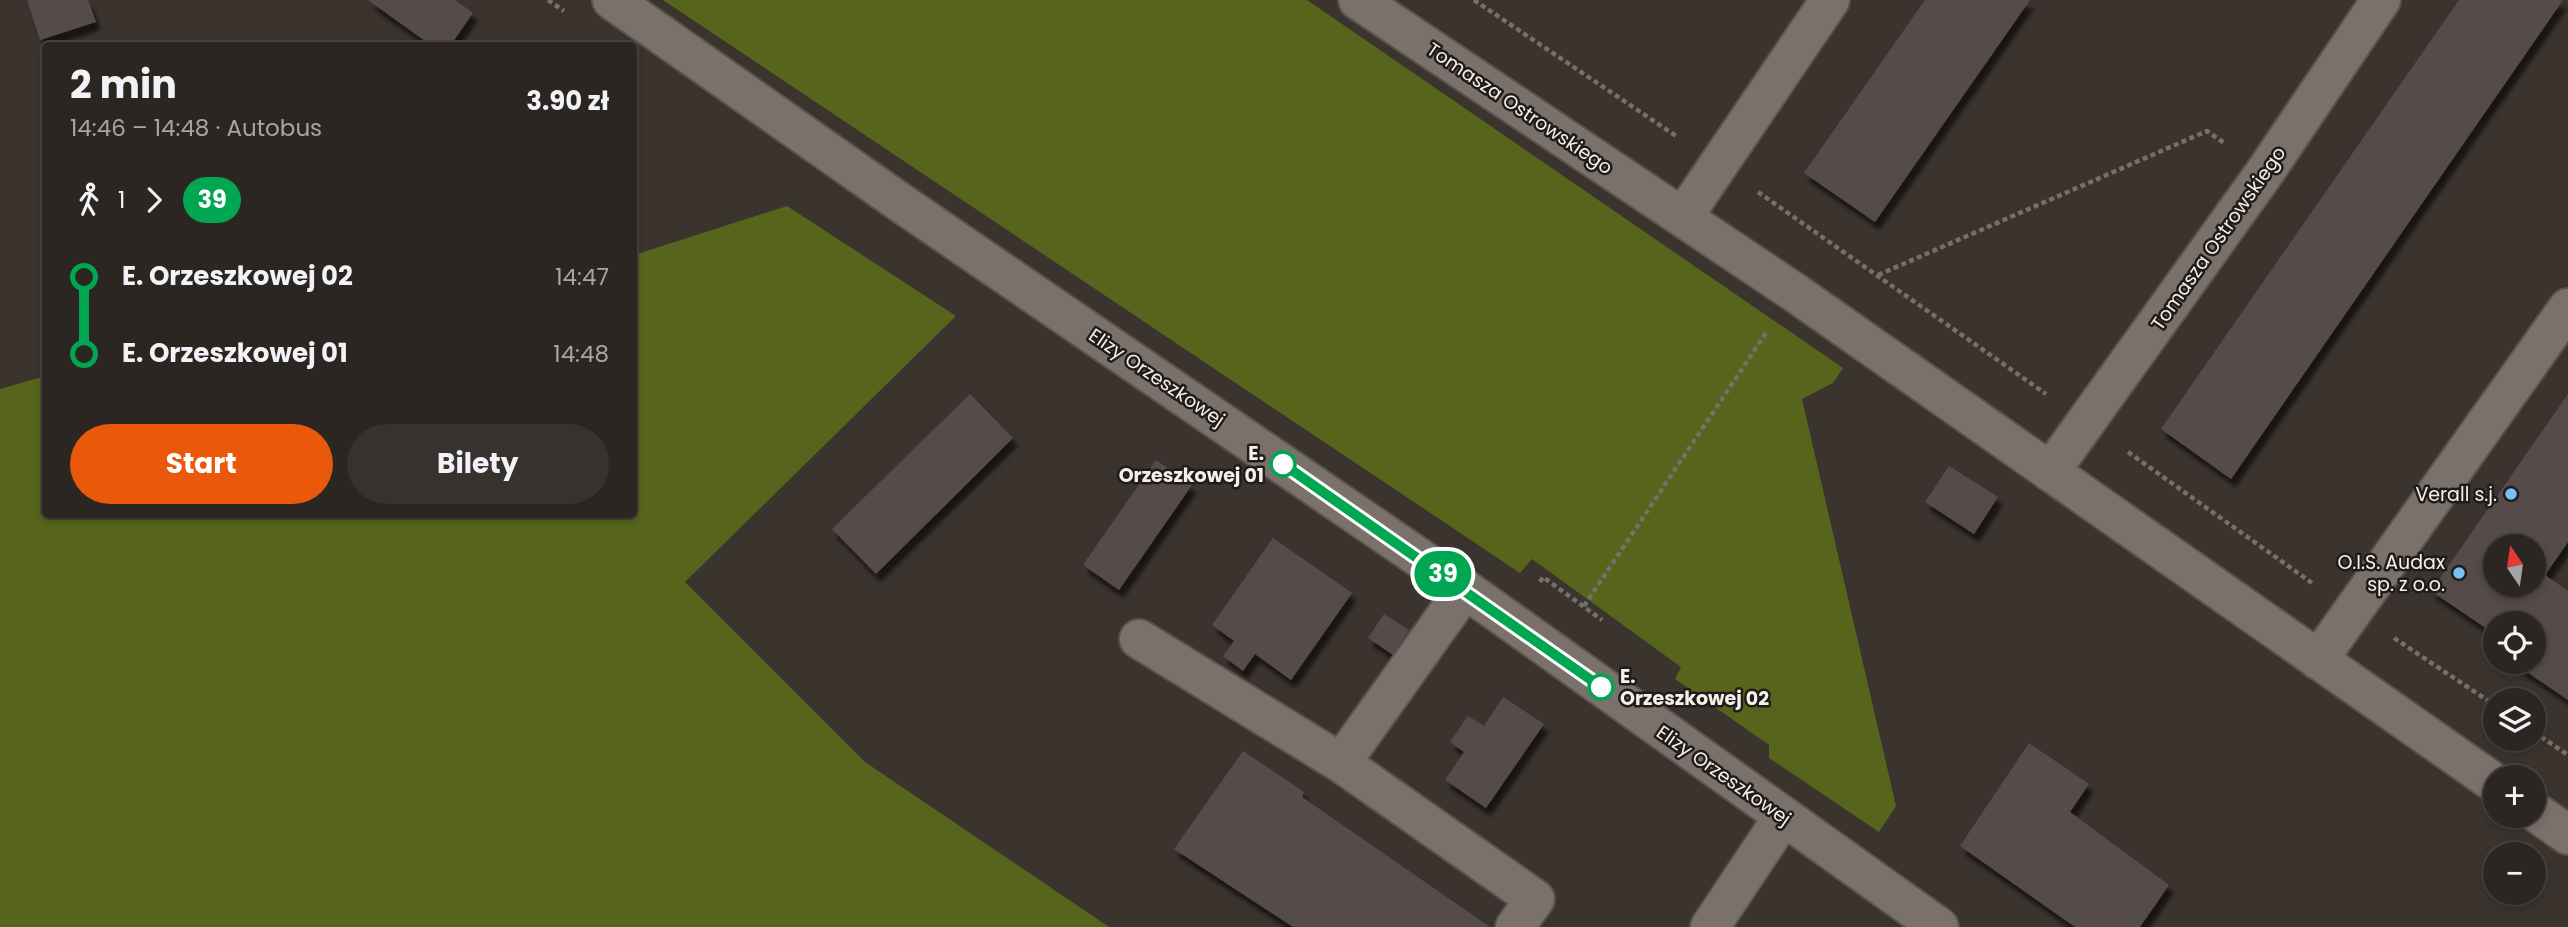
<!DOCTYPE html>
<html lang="pl">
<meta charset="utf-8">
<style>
:root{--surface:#2c2622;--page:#38322f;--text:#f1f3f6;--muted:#a6a5a5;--line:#484340;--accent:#ea580c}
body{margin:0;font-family:Poppins,sans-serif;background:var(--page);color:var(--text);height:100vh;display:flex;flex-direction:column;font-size:26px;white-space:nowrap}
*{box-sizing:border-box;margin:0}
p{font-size:23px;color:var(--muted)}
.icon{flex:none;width:38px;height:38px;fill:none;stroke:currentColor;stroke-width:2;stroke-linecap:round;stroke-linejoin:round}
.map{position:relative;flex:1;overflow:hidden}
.side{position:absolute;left:42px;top:42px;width:595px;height:476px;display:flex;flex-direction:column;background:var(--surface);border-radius:7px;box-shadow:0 4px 10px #0003,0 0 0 2px var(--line)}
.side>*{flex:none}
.badge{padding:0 14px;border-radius:23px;font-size:24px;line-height:46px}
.needle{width:46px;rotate:347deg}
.fabs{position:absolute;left:2483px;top:534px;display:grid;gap:14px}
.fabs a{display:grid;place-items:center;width:63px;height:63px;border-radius:50%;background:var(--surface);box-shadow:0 4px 10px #0003,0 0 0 2px var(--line);font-size:35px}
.map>.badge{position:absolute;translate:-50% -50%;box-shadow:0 0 0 4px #fff}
.legs{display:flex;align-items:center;gap:10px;height:77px;padding:0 28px;font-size:23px}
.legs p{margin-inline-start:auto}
.head{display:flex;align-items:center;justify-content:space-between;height:119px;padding:0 28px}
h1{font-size:38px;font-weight:700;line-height:52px}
.primary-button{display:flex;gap:14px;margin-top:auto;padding:14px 28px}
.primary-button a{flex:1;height:80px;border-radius:42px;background:var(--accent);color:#fff;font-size:28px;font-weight:700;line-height:80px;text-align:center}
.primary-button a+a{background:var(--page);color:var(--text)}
ul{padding:0 28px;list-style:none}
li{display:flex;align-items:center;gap:24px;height:77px;font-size:26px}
li i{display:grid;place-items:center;width:10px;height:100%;margin:0 9px;background:currentColor}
li i::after{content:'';width:18px;height:18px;margin:-9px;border:5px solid;border-radius:50%;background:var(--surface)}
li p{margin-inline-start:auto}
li:first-child i{background:linear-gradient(#0000 50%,currentColor 0)}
li:last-child i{background:linear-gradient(currentColor 50%,#0000 0)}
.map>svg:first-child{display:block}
.green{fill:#57651c}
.building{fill:#574c4c;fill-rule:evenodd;filter:url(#shadow)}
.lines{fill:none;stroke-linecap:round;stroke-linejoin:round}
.minor-casing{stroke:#59524e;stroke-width:42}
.path{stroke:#766f6a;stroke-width:4.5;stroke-dasharray:5 3.5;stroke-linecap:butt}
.minor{stroke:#7a716b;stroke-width:38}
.line-1-casing{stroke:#fff;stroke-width:16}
.line-1{stroke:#00a651;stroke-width:10}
.stop-1-dot{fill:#fff;stroke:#00a651;stroke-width:3.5}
.poi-dot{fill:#79bff8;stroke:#201c1a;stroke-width:2.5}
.labels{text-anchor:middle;stroke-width:5;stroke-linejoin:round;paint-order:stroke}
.street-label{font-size:19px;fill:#f5f0ec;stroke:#201c1a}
.stop-label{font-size:19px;font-weight:bold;fill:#f5f0ec;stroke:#201c1a;text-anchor:end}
.poi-label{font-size:19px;fill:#f5f0ec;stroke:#201c1a;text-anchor:end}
</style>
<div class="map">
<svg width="2568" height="927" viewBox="0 0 2568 927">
<defs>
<filter id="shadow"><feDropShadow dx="4.5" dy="8" stdDeviation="2" flood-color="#0009"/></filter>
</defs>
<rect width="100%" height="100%" fill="#3b332e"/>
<path class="green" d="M663,0H1307L1843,368L1833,383L1802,399L1896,806L1879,832L1769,758V745L1675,679L1681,667L1532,559L1520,573Z
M787,206L956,316L685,582L865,762L1109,927H0V389L45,376L46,514H634V255Z"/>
<path class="building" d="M27,0H88L96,22L40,40Z
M368,0H455L473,13L450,46H432Z
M1925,0H2030L1875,222L1804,173Z
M2459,0H2563L2231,479L2161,429Z
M970,394L1013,438L876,574L832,529Z
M2568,394V542L2545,575L2568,591V700L2512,662H2534V623H2496V635L2431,591ZM2496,546H2534V584H2496Z
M1156,460L1192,485L1119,590L1083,565Z
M1949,466L1998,497L1974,534L1925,502Z
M1273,538L1352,593L1291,680L1255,654L1243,671L1223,656L1234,641L1212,625Z
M1384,614L1409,630L1393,655L1368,638Z
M1503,697L1544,724L1486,808L1445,780L1464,752L1450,742L1468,716L1484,726Z
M2029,743L2089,784L2070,812L2169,885L2140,927H2075L1960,846Z
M1243,751L1304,792L1302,797L1490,927H1293L1174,849Z"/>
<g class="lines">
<defs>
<path id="minor" d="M612,0L898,201L1465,589L1939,927
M1358,0L1794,292L2496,784
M1683,217L1830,0
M2050,472L2265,172L2381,0
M1139,639L1341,763L1535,899L1515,927
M2318,660L2568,308
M1341,763L1465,589
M2534,811L2568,835
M1710,927L1783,817"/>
</defs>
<use href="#minor" class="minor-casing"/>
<path class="path" d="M548,0L564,11
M1474,0L1676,136
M1758,192L2046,394
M1878,275L2207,131L2224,143
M2128,452L2312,583
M1540,582L1543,577L1602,620
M1584,606L1766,333
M2394,638L2496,706
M2534,732L2568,755"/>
<use href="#minor" class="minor"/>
</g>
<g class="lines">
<defs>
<path id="line-1" d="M1283,464L1601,687"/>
</defs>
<use href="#line-1" class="line-1-casing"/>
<use href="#line-1" class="line-1"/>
</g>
<g class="stop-1-dot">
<circle cx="1283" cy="464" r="12"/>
<circle cx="1601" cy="687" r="12"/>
</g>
<g class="poi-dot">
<circle cx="2511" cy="494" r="7"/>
<circle cx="2459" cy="573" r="7"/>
</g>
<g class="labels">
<g class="street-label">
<text transform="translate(1520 108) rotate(34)" y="7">Tomasza Ostrowskiego</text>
<text transform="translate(2218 238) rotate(-55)" y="7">Tomasza Ostrowskiego</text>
<text transform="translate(1157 377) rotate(34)" y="7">Elizy Orzeszkowej</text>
<text transform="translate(1724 775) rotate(35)" y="7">Elizy Orzeszkowej</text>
</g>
<g class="stop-label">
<text x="1264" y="460">E.<tspan x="1264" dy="22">Orzeszkowej 01</tspan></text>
<text x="1620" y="683" text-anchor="start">E.<tspan x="1620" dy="22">Orzeszkowej 02</tspan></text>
</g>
<g class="poi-label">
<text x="2497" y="501">Verall s.j.</text>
<text x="2445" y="569">O.I.S. Audax<tspan x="2445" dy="22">sp. z o.o.</tspan></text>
</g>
</g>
</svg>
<div class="fabs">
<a><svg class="needle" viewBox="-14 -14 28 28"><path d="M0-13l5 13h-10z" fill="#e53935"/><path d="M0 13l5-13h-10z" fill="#a6a5a5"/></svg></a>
<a><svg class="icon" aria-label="locate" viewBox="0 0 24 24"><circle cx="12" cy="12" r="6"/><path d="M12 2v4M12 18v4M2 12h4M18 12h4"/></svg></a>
<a><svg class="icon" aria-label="layers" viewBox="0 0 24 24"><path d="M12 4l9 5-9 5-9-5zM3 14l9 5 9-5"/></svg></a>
<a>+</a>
<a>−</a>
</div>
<b class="badge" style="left:1443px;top:574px;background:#00a651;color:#fff">39</b>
<section class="side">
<div class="head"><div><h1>2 min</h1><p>14:46 – 14:48 · Autobus</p></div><b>3.90 zł</b></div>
<div class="legs"><svg class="icon" aria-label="walk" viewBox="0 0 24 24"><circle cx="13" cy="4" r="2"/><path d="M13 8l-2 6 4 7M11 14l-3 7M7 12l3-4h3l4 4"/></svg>1<svg class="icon" aria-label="forward" viewBox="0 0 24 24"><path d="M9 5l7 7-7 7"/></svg><b class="badge" style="background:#00a651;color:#fff">39</b></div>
<ul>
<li><i style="color:#00a651"></i><b>E. Orzeszkowej 02</b><p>14:47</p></li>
<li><i style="color:#00a651"></i><b>E. Orzeszkowej 01</b><p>14:48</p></li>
</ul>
<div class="primary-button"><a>Start</a><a>Bilety</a></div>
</section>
</div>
